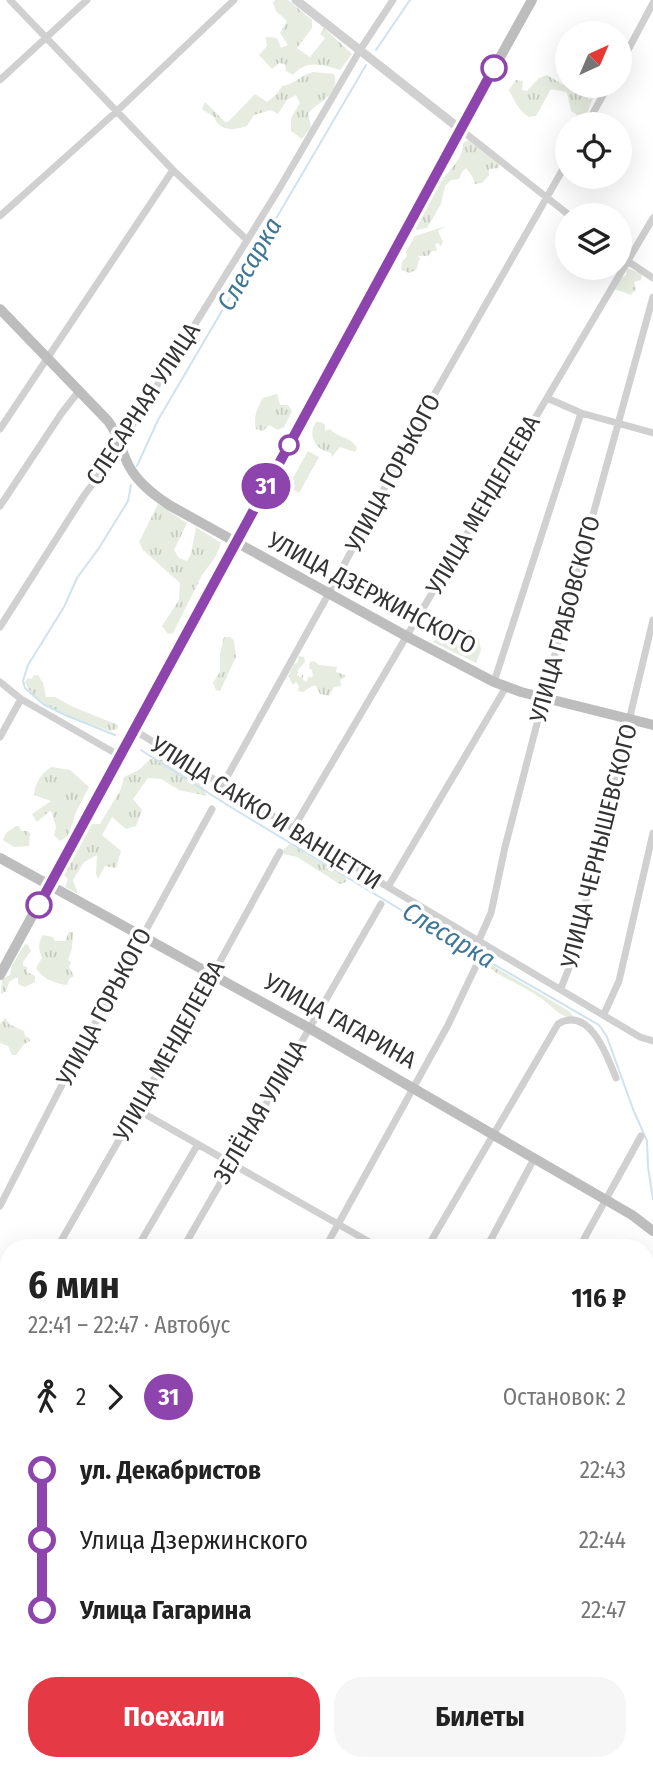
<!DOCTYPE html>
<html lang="ru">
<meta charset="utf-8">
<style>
:root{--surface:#fff;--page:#f6f6f6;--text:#222;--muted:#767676;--accent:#e63946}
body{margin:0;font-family:"Fira Sans Condensed",sans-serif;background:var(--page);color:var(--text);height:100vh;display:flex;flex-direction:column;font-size:26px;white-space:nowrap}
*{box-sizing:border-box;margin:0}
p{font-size:23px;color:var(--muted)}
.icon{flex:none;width:38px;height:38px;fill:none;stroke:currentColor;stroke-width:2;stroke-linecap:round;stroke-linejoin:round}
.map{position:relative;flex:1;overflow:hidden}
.details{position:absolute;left:0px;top:1239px;width:654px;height:532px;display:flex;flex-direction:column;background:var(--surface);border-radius:28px 28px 0 0;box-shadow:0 7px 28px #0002}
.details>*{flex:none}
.badge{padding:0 14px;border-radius:23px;font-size:24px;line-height:46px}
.needle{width:46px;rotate:44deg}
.fabs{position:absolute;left:555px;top:21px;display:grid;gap:14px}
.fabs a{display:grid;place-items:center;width:77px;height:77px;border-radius:50%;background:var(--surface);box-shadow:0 7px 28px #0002;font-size:35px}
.map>.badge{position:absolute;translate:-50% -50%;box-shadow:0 0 0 4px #fff}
.legs{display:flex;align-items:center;gap:10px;height:77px;padding:0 28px;font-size:23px}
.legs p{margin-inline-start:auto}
.summary{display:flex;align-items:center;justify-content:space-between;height:119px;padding:0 28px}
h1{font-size:38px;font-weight:700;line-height:52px}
.action{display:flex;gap:14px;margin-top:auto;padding:14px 28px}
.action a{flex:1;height:80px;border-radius:28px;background:var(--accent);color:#fff;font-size:28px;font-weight:700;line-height:80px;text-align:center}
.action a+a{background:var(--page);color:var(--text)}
ul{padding:0 28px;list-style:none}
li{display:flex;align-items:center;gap:24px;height:70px;font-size:26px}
li i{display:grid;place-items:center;width:10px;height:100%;margin:0 9px;background:currentColor}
li i::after{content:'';width:18px;height:18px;margin:-9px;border:5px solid;border-radius:50%;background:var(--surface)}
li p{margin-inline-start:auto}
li:first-child i{background:linear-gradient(#0000 50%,currentColor 0)}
li:last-child i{background:linear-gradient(currentColor 50%,#0000 0)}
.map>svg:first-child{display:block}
.grass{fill:url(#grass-tufts)}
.forest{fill:url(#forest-crowns)}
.park{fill:#e6ecdf}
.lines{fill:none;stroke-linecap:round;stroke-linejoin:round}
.stream{stroke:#cfe2ee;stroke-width:2}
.minor{stroke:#d0d0d0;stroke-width:7}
.tertiary{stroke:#d0d0d0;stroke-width:9}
.secondary{stroke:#bdbdbd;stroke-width:10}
.line-1-casing{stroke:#fff;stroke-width:16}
.line-1{stroke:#8e44ad;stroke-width:10}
.stop-1-dot{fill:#fff;stroke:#8e44ad;stroke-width:3.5}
.labels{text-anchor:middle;stroke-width:7;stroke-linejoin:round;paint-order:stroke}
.street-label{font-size:24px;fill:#333;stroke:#fff}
.water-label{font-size:26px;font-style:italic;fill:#3f7597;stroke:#fff}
</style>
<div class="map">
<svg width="653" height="1771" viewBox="0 0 653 1771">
<defs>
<pattern id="grass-tufts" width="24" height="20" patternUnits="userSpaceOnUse" patternTransform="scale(1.75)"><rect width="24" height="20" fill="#e6ecdf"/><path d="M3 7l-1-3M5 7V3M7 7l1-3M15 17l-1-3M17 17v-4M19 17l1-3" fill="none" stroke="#c6cbc0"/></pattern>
<pattern id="forest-crowns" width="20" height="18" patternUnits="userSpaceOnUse" patternTransform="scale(1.75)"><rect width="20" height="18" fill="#e6ecdf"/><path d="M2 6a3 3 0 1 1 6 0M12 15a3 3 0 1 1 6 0" fill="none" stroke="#c6cbc0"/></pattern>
</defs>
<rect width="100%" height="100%" fill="#fff"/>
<path class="grass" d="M275,0H288L312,20V28L297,48L310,57L325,38L320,34L324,28L352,54L340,70C322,65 307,59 293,75L286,71L285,64L279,63L272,69L259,55L267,46L266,37L277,38L281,48L288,45L280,33L287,21L276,11L273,3Z
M313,72L334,74C341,92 319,102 308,113L311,127L302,139L291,131V118L300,103L296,95L287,100L278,114L271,110L254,115L247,126C234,130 220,132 214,117L202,109L205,102L225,122H228L255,94L267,102L277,94L282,86C295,84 301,75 313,72Z
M547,75L582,96L585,93L587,94L588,99L593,98L583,124H573L577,115L571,111L567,92L551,89L536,116L529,117C519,111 514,100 509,90L516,80L523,81L522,90L527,91L539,78Z
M468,140L499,164V168L489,169V175L482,183L475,184L472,176L466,168L462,172L459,179L451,180L445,186L441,204L427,228L417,230L414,228C423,212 430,194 442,180C451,168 463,159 463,143Z
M446,226L438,231L443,242L441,246L438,243L435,244L437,251H432L428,256H417L420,258L416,270L409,273L401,269L402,262L407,256L406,252L415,236Z
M627,268L642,274L641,280L634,282L636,289L631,295L615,289L620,279L626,275Z
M277,394L280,405H288L292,411L284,427L278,430L269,425L263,431L256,429C253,418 257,408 263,398Z
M316,422H321L325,425V431L330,429C337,438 352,437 357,448L355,452L340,447L332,457L331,453C315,450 307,435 316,422Z
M158,504L187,523L174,550L179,558L187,561L191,554L196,527L221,543L216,556L202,575L173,633L168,634L162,626L179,600L180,583L143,550L139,542Z
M460,630L461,637L465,639L467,630H472V636L479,639L481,650L476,663L433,642L444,631Z
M224,637H230L234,640L236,657L220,691L216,690L213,683L220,672V654Z
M299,656L304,657L305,662L298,670L297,675L300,678L303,674V680L306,682L309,676L311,678L313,676L312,670L309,668L310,662L314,661L319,665L337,667L336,672L345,675L344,678L340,680L341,686L334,687L329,696L320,694L316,686H312L303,692L298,691L299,686L296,682L293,685L288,676L294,664L297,663Z
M38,675L43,683L46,697H55L71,706L118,725L117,729L110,731C86,722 34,708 25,682L28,678L32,679L33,676Z
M150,759H161L181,767L189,777L203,786L207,796L179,790L161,779L148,778L133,799L142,810L136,826L126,829L112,817L102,835L121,851L116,868L105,866L98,879L96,874L97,855L84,862L73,880L78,894L65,887L68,879L63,874L90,824H100L121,789L124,777L139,770Z
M51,767L70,770L89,787L76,812L68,836L60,841L54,835L56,827L51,810L37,822L32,814L51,801L34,795C35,783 41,774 51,767Z
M16,826H19L21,831H28L30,835L29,846L14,847L3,840L6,833Z
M290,844L345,877L347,881L342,884L338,883L297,857L284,854V849Z
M69,932H73L72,948L68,960L71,962L69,967L74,976L69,979L67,985C57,984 42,979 36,968L42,958C38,949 38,943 43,935L53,937L55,941H65Z
M25,944L28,945L31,951L23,962V966L27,967V972L35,976V982L25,987L18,984V978H15L9,982L6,991L1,994L2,979L10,975L12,965Z
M480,958L569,1011L575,1018C559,1018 553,1006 541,998C527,988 510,981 495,972L489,966H482L479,963Z
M5,1018L9,1024L24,1031L25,1036L29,1038L30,1041L24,1044L16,1055H12L8,1046L0,1043V1024Z"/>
<path class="forest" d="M653,1549V1771H517L515,1762H646V1554Z"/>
<path class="park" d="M308,451L319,457L299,493L288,487Z"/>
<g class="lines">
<path class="stream" d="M376,50L410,0
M137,466L158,420L366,65
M115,735L65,715L43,704L25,688L23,681L28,665L64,607L77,578L99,548L128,501L131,485
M141,750L229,806L436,931L599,1025L607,1037L633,1109L647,1141L648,1167L653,1199"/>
<path class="minor" d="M10,0L173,170L246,239
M620,65L653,3
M0,80L87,0
M587,124L608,86
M460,129L569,215
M0,216L117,111L234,0
M620,256L653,278
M547,398L581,413L653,433
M0,429L173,170
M0,506L61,414L79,391
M0,627L83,497L115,453L279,189L360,50L393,0
M0,682L21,699L120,756
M494,682L581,413
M134,730L388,887L640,1037L653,1041
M0,737L21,699
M222,786L329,593L430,402L567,162
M293,829L653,218
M388,887L506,687
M479,940L491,913L505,847L561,631L653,297
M561,988L571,963L653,620
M604,1014L619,981L653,833
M136,1109L380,1248
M0,1206L69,1071L212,809
M489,1243L535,1157
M57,1248L185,1025L280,852
M137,1248L198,1144
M183,1248L381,904
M325,1248L448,1025L477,964
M427,1248L558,1024C590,1005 608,1058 616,1078
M579,1248L641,1136
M0,1350L9,1335
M0,1493L9,1473
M0,1500L9,1503
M0,1560L9,1545
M0,1669H9
M68,1771L69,1762
M171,1771L175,1762
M246,1771L251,1762"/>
<path class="tertiary" d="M296,0L460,129"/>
<path class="secondary" d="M0,309L108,421C119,435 121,451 129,466C138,483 154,495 169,505L406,636L494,682L521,692L653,725
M0,858L309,1028L632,1215L653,1231
M0,975L460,129L532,0
M646,1496L653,1480
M461,1771L472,1762"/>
</g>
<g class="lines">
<defs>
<path id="line-1" d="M39,905L494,68"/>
</defs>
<use href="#line-1" class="line-1-casing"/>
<use href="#line-1" class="line-1"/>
</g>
<g class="stop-1-dot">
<circle cx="494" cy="68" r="12"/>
<circle cx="289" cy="445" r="9"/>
<circle cx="39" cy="905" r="12"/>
</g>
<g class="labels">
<g class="street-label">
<text transform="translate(143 404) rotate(-57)" y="8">СЛЕСАРНАЯ УЛИЦА</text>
<text transform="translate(393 473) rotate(-62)" y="8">УЛИЦА ГОРЬКОГО</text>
<text transform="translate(483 505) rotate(-60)" y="8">УЛИЦА МЕНДЕЛЕЕВА</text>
<text transform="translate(372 593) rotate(28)" y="8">УЛИЦА ДЗЕРЖИНСКОГО</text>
<text transform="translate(565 619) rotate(-75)" y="8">УЛИЦА ГРАБОВСКОГО</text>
<text transform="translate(266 813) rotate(32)" y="8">УЛИЦА САККО И ВАНЦЕТТИ</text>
<text transform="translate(599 846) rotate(-76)" y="8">УЛИЦА ЧЕРНЫШЕВСКОГО</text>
<text transform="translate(104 1007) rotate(-62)" y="8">УЛИЦА ГОРЬКОГО</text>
<text transform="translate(340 1021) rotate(29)" y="8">УЛИЦА ГАГАРИНА</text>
<text transform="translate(169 1051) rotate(-61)" y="8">УЛИЦА МЕНДЕЛЕЕВА</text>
<text transform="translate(260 1112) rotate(-60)" y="8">ЗЕЛЁНАЯ УЛИЦА</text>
</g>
<g class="water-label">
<text transform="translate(249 264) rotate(-60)" y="9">Слесарка</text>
<text transform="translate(449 935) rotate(31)" y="9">Слесарка</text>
</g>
</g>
</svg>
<div class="fabs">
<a><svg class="needle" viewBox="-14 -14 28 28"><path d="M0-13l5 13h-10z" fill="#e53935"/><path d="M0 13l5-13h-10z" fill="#767676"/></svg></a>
<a><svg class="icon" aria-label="locate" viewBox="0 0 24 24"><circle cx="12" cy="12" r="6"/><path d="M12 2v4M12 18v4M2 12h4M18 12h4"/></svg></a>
<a><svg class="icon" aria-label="layers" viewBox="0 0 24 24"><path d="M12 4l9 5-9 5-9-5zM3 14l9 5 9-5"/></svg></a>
</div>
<b class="badge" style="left:266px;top:486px;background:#8e44ad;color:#fff">31</b>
<section class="details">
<div class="summary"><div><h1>6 мин</h1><p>22:41 – 22:47 · Автобус</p></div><b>116 ₽</b></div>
<div class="legs"><svg class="icon" aria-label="walk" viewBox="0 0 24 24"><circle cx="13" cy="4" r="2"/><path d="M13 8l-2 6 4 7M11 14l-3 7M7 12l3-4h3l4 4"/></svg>2<svg class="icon" aria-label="forward" viewBox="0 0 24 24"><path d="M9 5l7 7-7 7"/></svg><b class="badge" style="background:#8e44ad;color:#fff">31</b><p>Остановок: 2</p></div>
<ul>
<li><i style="color:#8e44ad"></i><b>ул. Декабристов</b><p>22:43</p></li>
<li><i style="color:#8e44ad"></i><span>Улица Дзержинского</span><p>22:44</p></li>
<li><i style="color:#8e44ad"></i><b>Улица Гагарина</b><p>22:47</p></li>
</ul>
<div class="action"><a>Поехали</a><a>Билеты</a></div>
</section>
</div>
